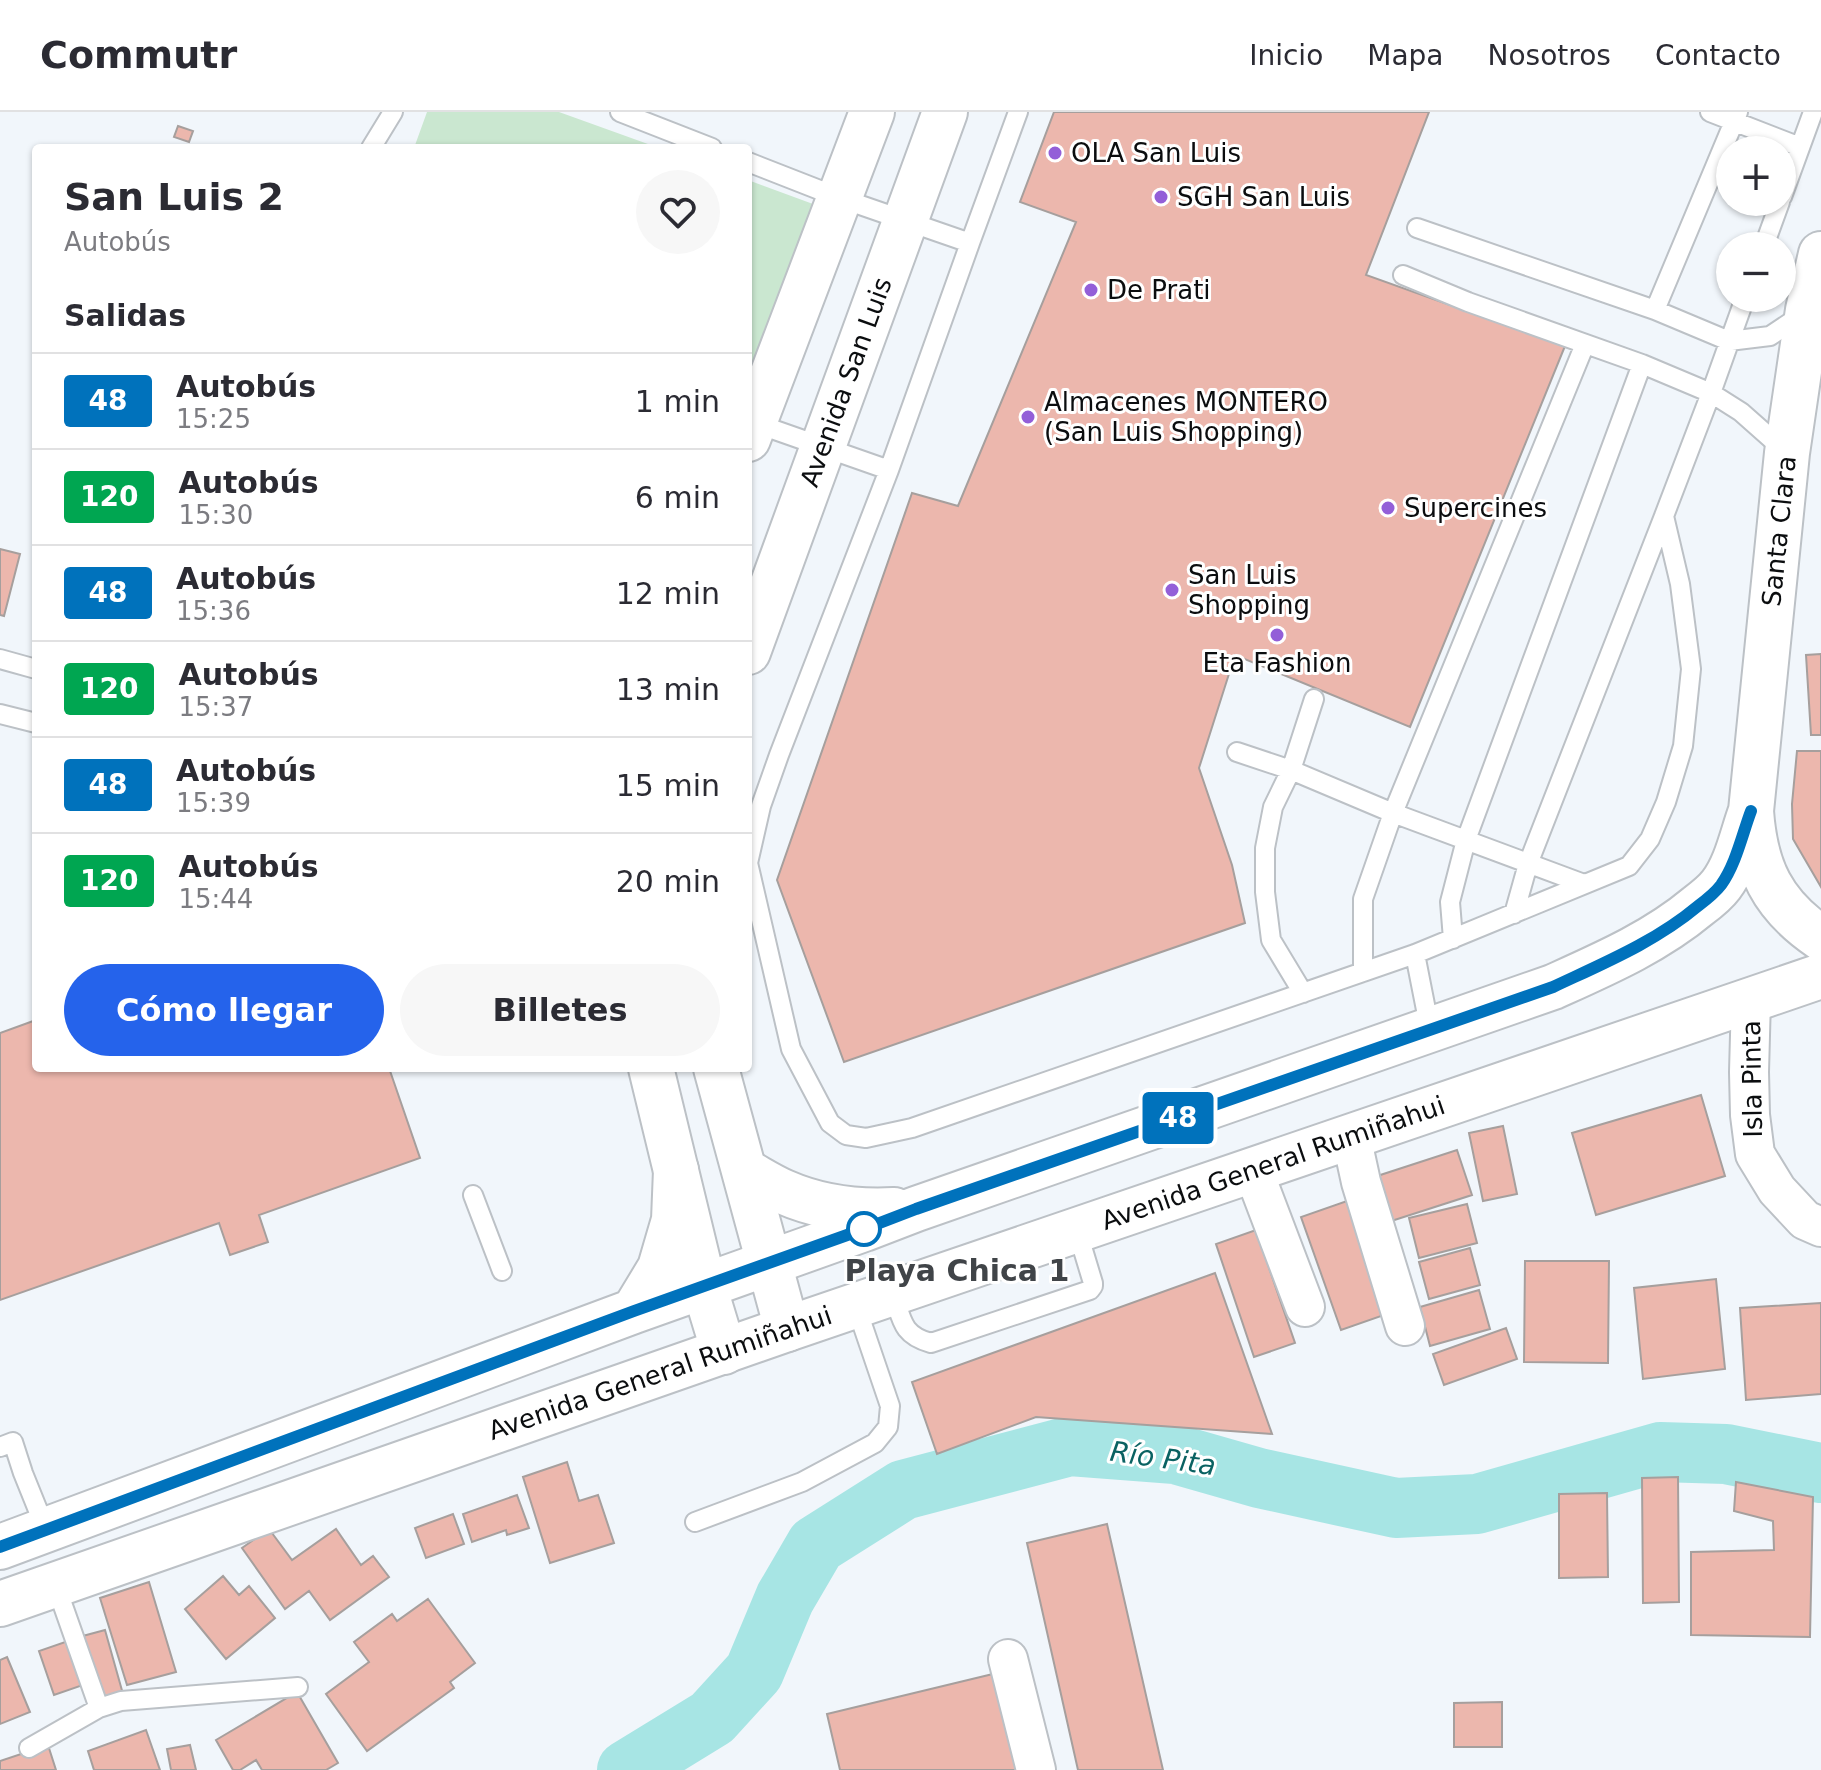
<!DOCTYPE html>
<html lang="es">
<meta charset="utf-8">
<style>
:root{--surface:#fff;--page:#f7f7f7;--text:#2b2b33;--muted:#7c7c81;--line:#e1e1e2;--accent:#2563eb}
body{margin:0;font-family:"DejaVu Sans",sans-serif;background:var(--page);color:var(--text);height:100vh;display:flex;flex-direction:column;font-size:30px;white-space:nowrap}
*{box-sizing:border-box;margin:0}
p{font-size:26px;color:var(--muted)}
.icon{flex:none;width:44px;height:44px;fill:none;stroke:currentColor;stroke-width:2;stroke-linecap:round;stroke-linejoin:round}
.map{position:relative;flex:1;overflow:hidden}
.panel{position:absolute;left:32px;top:32px;width:720px;height:928px;display:flex;flex-direction:column;background:var(--surface);border-radius:8px;box-shadow:0 2px 6px #0004}
.panel>*{flex:none}
.badge{padding:0 16px;border-radius:6px;font-size:28px;line-height:52px}
.tools{position:absolute;left:1716px;top:24px;display:grid;gap:16px}
.tools a{display:grid;place-items:center;width:80px;height:80px;border-radius:50%;background:var(--surface);box-shadow:0 2px 6px #0004;font-size:40px}
.map>.badge{position:absolute;translate:-50% -50%;box-shadow:0 0 0 4px #fff}
h2{padding:0 32px;font-size:30px;line-height:72px}
.round{display:grid;place-items:center;flex:none;width:84px;height:84px;border-radius:42px;background:var(--page)}
.head{display:flex;align-items:center;justify-content:space-between;height:136px;padding:0 32px}
h1{font-size:38px;font-weight:700;line-height:60px}
.primary-button{display:flex;gap:16px;margin-top:auto;padding:16px 32px}
.primary-button a{flex:1;height:92px;border-radius:48px;background:var(--accent);color:#fff;font-size:32px;font-weight:700;line-height:92px;text-align:center}
.primary-button a+a{background:var(--page);color:var(--text)}
ul{padding:0;list-style:none}
li{display:flex;align-items:center;gap:24px;height:96px;padding:0 32px;border-top:2px solid var(--line)}
li div{flex:1}
li b{display:block;font-size:30px}
li em{font-style:normal}
li .badge{min-width:88px;font-weight:700;text-align:center}
header{display:flex;align-items:center;gap:48px;box-sizing:border-box;height:112px;padding:0 40px;background:var(--surface);border-bottom:2px solid var(--line)}
header strong{font-size:38px}
nav{display:flex;gap:44px;margin-inline-start:auto;font-size:28px}
.map>svg:first-child{display:block}
.green{fill:#cae7d0}
.lines{fill:none;stroke-linecap:round;stroke-linejoin:round}
.river{stroke:#a7e5e4;stroke-width:60}
.building{fill:#ecb7ad;stroke:#a69f9d;stroke-width:2}
.service-casing{stroke:#bcc1c6;stroke-width:22}
.minor-casing{stroke:#bcc1c6;stroke-width:42}
.secondary-casing{stroke:#bcc1c6;stroke-width:48}
.trunk-casing{stroke:#bcc1c6;stroke-width:48}
.service{stroke:#fff;stroke-width:18}
.minor{stroke:#fff;stroke-width:38}
.secondary{stroke:#fff;stroke-width:44}
.trunk{stroke:#fff;stroke-width:44}
.line-casing{stroke:#fff;stroke-width:18}
.line{stroke:#0072bc;stroke-width:12}
.poi-dot{fill:#935fd8;stroke:#fff;stroke-width:3}
.stop-dot{fill:#fff;stroke:#0072bc;stroke-width:4}
.labels{text-anchor:middle;stroke-width:6;stroke-linejoin:round;paint-order:stroke}
.poi-label{font-size:26px;fill:#0b0d0f;stroke:#fff;text-anchor:start}
.street-label{font-size:26px;fill:#0b0d0f;stroke:#fff}
.water-label{font-size:28px;font-style:italic;fill:#0a6262;stroke:#fff}
.quarter-label{font-size:30px;font-weight:bold;fill:#404448;stroke:#fff}
</style>
<header>
<strong>Commutr</strong>
<nav><a>Inicio</a><a>Mapa</a><a>Nosotros</a><a>Contacto</a></nav>
</header>
<div class="map">
<svg width="1821" height="1658" viewBox="0 0 1821 1658">
<rect width="100%" height="100%" fill="#f1f6fb"/>
<path class="green" d="M427,0H559L659,36H414Z
M748,68L813,92L752,258L748,256Z"/>
<g class="lines">
<path class="river" d="M627,1658L712,1606L754,1560L785,1486L816,1433L903,1378L1070,1334L1175,1342L1259,1366L1396,1396L1477,1392L1660,1340L1726,1342L1821,1361"/>
</g>
<path class="building" d="M1054,0H1429L1366,163L1565,234L1410,615L1235,543L1199,656L1232,753L1245,811L844,950L777,768L912,381L958,394L1076,110L1020,90Z
M178,14L193,19L189,30L174,25Z
M0,437L20,442L4,504L0,503Z
M1821,542V623H1811L1806,543Z
M1797,639H1821V775L1793,727L1792,692Z
M36,908V956H389L420,1046L259,1103L268,1130L230,1143L219,1111L0,1188V921Z
M1701,983L1725,1064L1596,1103L1572,1021Z
M1503,1014L1517,1082L1483,1089L1469,1021Z
M1457,1038L1472,1083L1379,1113L1365,1068Z
M1347,1089L1387,1202L1341,1218L1301,1105Z
M1467,1092L1477,1131L1419,1146L1409,1106Z
M1256,1118L1295,1231L1254,1245L1216,1132Z
M1470,1136L1480,1173L1429,1187L1419,1150Z
M1525,1149H1609L1608,1251L1524,1250Z
M1215,1161L1272,1322L1036,1305L937,1342L912,1270Z
M1716,1167L1725,1257L1643,1267L1634,1176Z
M1479,1178L1490,1217L1430,1234L1420,1195Z
M1821,1191V1282L1746,1288L1740,1196Z
M1506,1216L1517,1247L1444,1273L1433,1242Z
M567,1350L579,1389L598,1383L614,1431L550,1451L523,1365Z
M1678,1365L1679,1490L1643,1491L1642,1366Z
M1736,1370L1813,1385L1810,1525L1691,1523V1440L1774,1438L1773,1409L1734,1399Z
M1607,1381L1608,1465L1559,1466V1382Z
M517,1383L529,1416L507,1423L506,1418L472,1430L463,1402Z
M453,1402L464,1432L426,1446L415,1416Z
M1107,1412L1163,1658H1078L1027,1431Z
M269,1417L292,1448L336,1417L361,1453L373,1444L389,1465L330,1508L309,1479L285,1497L242,1436Z
M223,1464L239,1483L249,1474L275,1506L226,1547L185,1497Z
M149,1470L176,1560L127,1573L100,1486Z
M428,1487L475,1551L450,1570L454,1576L367,1639L326,1582L369,1550L354,1530L392,1502L397,1509Z
M105,1518L123,1582L98,1589L79,1525Z
M71,1528L86,1572L54,1583L39,1539Z
M7,1545L30,1600L0,1612V1548Z
M997,1561L1020,1658H840L827,1602Z
M297,1580L338,1651L326,1658H262L256,1648L240,1658H233L216,1628Z
M1502,1590V1635H1454V1591Z
M146,1618L160,1658H94L88,1639Z
M48,1633L56,1658H0V1649Z
M190,1633L196,1658H171L167,1637Z"/>
<g class="lines">
<defs>
<path id="service" d="M620,0L712,36
M1710,0L1800,35
M1738,0L1655,198L1729,229L1770,224L1803,202
M371,36L393,0
M748,50L840,86L970,131L889,358L752,310
M1782,85L1813,0
M1417,116L1655,198
M970,131L1018,0
M1764,134L1780,90
M1403,163L1468,190L1642,252L1711,281L1741,300L1785,339
M0,547L36,557
M0,602L36,611
M1237,640L1291,658L1393,701L1584,772
M748,751L791,937L830,1011L846,1023L866,1026L912,1016L1415,842L1629,754L1650,727L1666,690L1683,634L1691,557L1680,472L1664,404L1711,281L1745,186
M748,751L761,694L779,643L889,358
M1514,802L1528,752L1664,404
M1453,827L1450,790L1466,728L1642,252
M1415,842L1430,918
M1363,860V787L1393,701L1585,232
M1303,881L1271,828L1265,780V736L1273,695L1291,658L1314,587
M473,1083L502,1159
M893,1181C902,1207 901,1223 931,1231L1090,1178L1093,1174V1171L1077,1118
M0,1335L13,1330L23,1361L46,1418
M695,1410L802,1370L875,1331L888,1315L890,1294L856,1194
M55,1471L99,1596
M29,1636L99,1596L121,1589L298,1575"/>
<path id="minor" d="M1751,887L1749,960L1750,1003L1755,1042L1777,1078L1805,1108L1821,1115
M1351,1024L1361,1070L1405,1214
M1253,1058L1305,1195
M1008,1547L1036,1658"/>
<path id="secondary" d="M748,327L872,0
M748,540L945,0
M651,956L704,1174L724,1240
M716,956L787,1217"/>
<path id="trunk" d="M1821,142L1808,198L1787,341L1751,699C1755,756 1772,793 1821,826
M745,1059C758,1066 770,1074 784,1080C818,1095 857,1100 894,1098
M634,1199L660,1156L674,1108L676,1058
M0,1435L634,1199L864,1117L916,1097L1553,875C1604,852 1655,830 1698,794C1706,788 1715,781 1721,773C1737,752 1742,723 1751,699
M0,1492L787,1217L1821,864"/>
</defs>
<use href="#service" class="service-casing"/>
<use href="#minor" class="minor-casing"/>
<use href="#secondary" class="secondary-casing"/>
<use href="#trunk" class="trunk-casing"/>
<use href="#service" class="service"/>
<use href="#minor" class="minor"/>
<use href="#secondary" class="secondary"/>
<use href="#trunk" class="trunk"/>
</g>
<g class="lines">
<defs>
<path id="line" d="M0,1435L634,1199L864,1117L916,1097L1553,875C1604,851 1655,830 1698,794C1706,788 1715,781 1721,773C1736,752 1742,723 1751,699"/>
</defs>
<use href="#line" class="line-casing"/>
<use href="#line" class="line"/>
</g>
<g class="poi-dot">
<circle cx="1055" cy="41" r="8"/>
<circle cx="1161" cy="85" r="8"/>
<circle cx="1091" cy="178" r="8"/>
<circle cx="1028" cy="305" r="8"/>
<circle cx="1388" cy="396" r="8"/>
<circle cx="1172" cy="478" r="8"/>
<circle cx="1277" cy="523" r="8"/>
</g>
<circle class="stop-dot" cx="864" cy="1117" r="16"/>
<g class="labels">
<g class="poi-label">
<text x="1071" y="50">OLA San Luis</text>
<text x="1177" y="94">SGH San Luis</text>
<text x="1107" y="187">De Prati</text>
<text x="1044" y="299">Almacenes MONTERO<tspan x="1044" dy="30">(San Luis Shopping)</tspan></text>
<text x="1404" y="405">Supercines</text>
<text x="1188" y="472">San Luis<tspan x="1188" dy="30">Shopping</tspan></text>
<text x="1277" y="560" text-anchor="middle">Eta Fashion</text>
</g>
<g class="street-label">
<text transform="translate(846 270) rotate(-70)" y="9">Avenida San Luis</text>
<text transform="translate(1779 419) rotate(-84)" y="9">Santa Clara</text>
<text transform="translate(1752 967) rotate(-91)" y="9">Isla Pinta</text>
<text transform="translate(1273 1051) rotate(-19)" y="9">Avenida General Rumiñahui</text>
<text transform="translate(660 1261) rotate(-19)" y="9">Avenida General Rumiñahui</text>
</g>
<g class="water-label">
<text transform="translate(1163 1346) rotate(8)" y="10">Río Pita</text>
</g>
<g class="quarter-label">
<text x="957" y="1169">Playa Chica 1</text>
</g>
</g>
</svg>
<div class="tools">
<a>+</a>
<a>−</a>
</div>
<b class="badge" style="left:1178px;top:1006px;background:#0072bc;color:#fff">48</b>
<section class="panel">
<div class="head"><div><h1>San Luis 2</h1><p>Autobús</p></div><a class="round"><svg class="icon" aria-label="heart" viewBox="0 0 24 24"><path d="M12 20l-8-8c-3-5 5-10 8-4 3-6 11-1 8 4z"/></svg></a></div>
<h2>Salidas</h2>
<ul>
<li><span class="badge" style="background:#0072bc;color:#fff">48</span><div><b>Autobús</b><p>15:25</p></div><em>1 min</em></li>
<li><span class="badge" style="background:#00a651;color:#fff">120</span><div><b>Autobús</b><p>15:30</p></div><em>6 min</em></li>
<li><span class="badge" style="background:#0072bc;color:#fff">48</span><div><b>Autobús</b><p>15:36</p></div><em>12 min</em></li>
<li><span class="badge" style="background:#00a651;color:#fff">120</span><div><b>Autobús</b><p>15:37</p></div><em>13 min</em></li>
<li><span class="badge" style="background:#0072bc;color:#fff">48</span><div><b>Autobús</b><p>15:39</p></div><em>15 min</em></li>
<li><span class="badge" style="background:#00a651;color:#fff">120</span><div><b>Autobús</b><p>15:44</p></div><em>20 min</em></li>
</ul>
<div class="primary-button"><a>Cómo llegar</a><a>Billetes</a></div>
</section>
</div>
